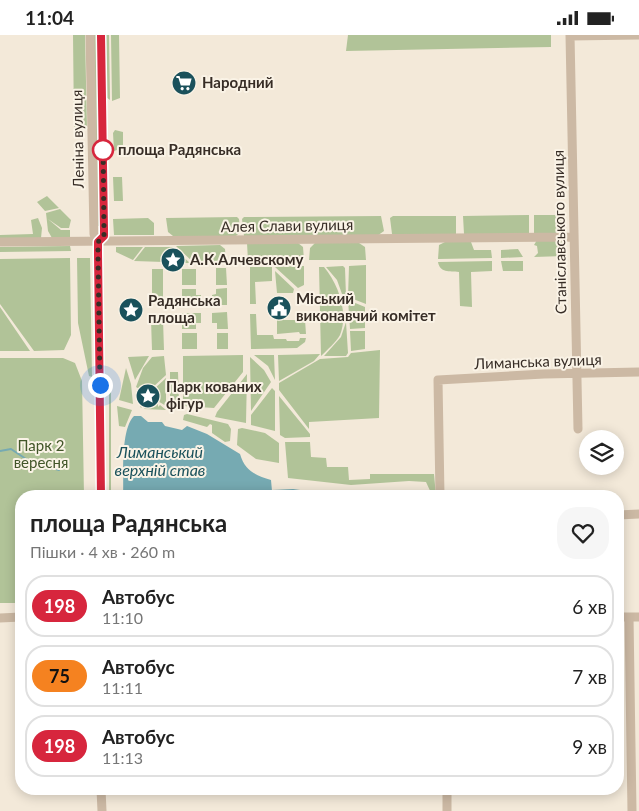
<!DOCTYPE html>
<html lang="uk">
<meta charset="utf-8">
<style>
:root{--surface:#fff;--page:#f6f6f6;--text:#222;--muted:#767676;--line:#e0e0e0}
body{margin:0;font-family:Lato,sans-serif;background:var(--page);color:var(--text);height:100vh;display:flex;flex-direction:column;font-size:19px;white-space:nowrap}
*{box-sizing:border-box;margin:0}
p{font-size:16px;color:var(--muted)}
.icon{flex:none;width:28px;height:28px;fill:none;stroke:currentColor;stroke-width:2;stroke-linecap:round;stroke-linejoin:round}
.map{position:relative;flex:1;overflow:hidden}
.side{position:absolute;left:15px;top:455px;width:609px;height:305px;display:flex;flex-direction:column;background:var(--surface);border-radius:20px;box-shadow:0 2px 12px #0003}
.side>*{flex:none}
.badge{padding:0 10px;border-radius:16px;font-size:18px;line-height:32px}
.buttons{position:absolute;left:579px;top:395px;display:grid;gap:10px}
.buttons a{display:grid;place-items:center;width:45px;height:45px;border-radius:50%;background:var(--surface);box-shadow:0 2px 12px #0003;font-size:25px}
.you{position:absolute;width:25px;height:25px;margin:-12px;border:4px solid #fff;border-radius:50%;background:#1a73e8;box-shadow:0 0 0 8px #1a73e833}
.map>.badge{position:absolute;translate:-50% -50%;box-shadow:0 0 0 2px #fff}
.round{display:grid;place-items:center;flex:none;width:52px;height:52px;border-radius:20px;background:var(--page)}
.summary{display:flex;align-items:center;justify-content:space-between;height:85px;padding:0 15px}
h1{font-size:24px;font-weight:700;line-height:38px}
ul{padding:0;list-style:none}
li{display:flex;align-items:center;gap:15px;height:62px;margin:0 10px 8px;padding:0 5px;border:2px solid var(--line);border-radius:20px}
li div{flex:1}
li b{display:block;font-size:19px}
li em{font-style:normal}
li .badge{min-width:55px;font-weight:700;text-align:center}
.status{display:flex;justify-content:space-between;align-items:center;height:35px;padding:0 25px;background:var(--surface);direction:ltr}
.status svg{height:14px;fill:currentColor}
.map>svg:first-child{display:block}
.green{fill:#b1c398}
.water{fill:#76aab2}
.lines{fill:none;stroke-linecap:round;stroke-linejoin:round}
.stream{stroke:#76aab2;stroke-width:2}
.minor{stroke:#ccb9a4;stroke-width:9}
.line-casing{stroke:#fff;stroke-width:11}
.line{stroke:#d7263d;stroke-width:8}
.walk{stroke:#372d26;stroke-width:5;stroke-dasharray:0 9}
.stop-dot{fill:#fff;stroke:#d7263d;stroke-width:2.5}
.labels{text-anchor:middle;stroke-width:4;stroke-linejoin:round;paint-order:stroke}
.poi-label{font-size:15px;font-weight:bold;fill:#372d26;stroke:#faf3e6;text-anchor:start}
.street-label{font-size:15px;fill:#372d26;stroke:#faf3e6}
.stop-label{font-size:15px;font-weight:bold;fill:#372d26;stroke:#faf3e6;text-anchor:start}
.park-label{font-size:15px;fill:#425629;stroke:#faf3e6}
.water-label{font-size:16px;font-style:italic;fill:#1a515b;stroke:#faf3e6}
</style>
<div class="status"><b>11:04</b><svg viewBox="0 0 49 12"><path d="M0 12V9h3v3zM5 12V6h3v6zM10 12V3h3v9zM15 12V0h3v12zM26 1h20v11H26zM47 4h2v5h-2z"/></svg></div>
<div class="map">
<svg width="639" height="776" viewBox="0 0 639 776">
<rect width="100%" height="100%" fill="#f3e9d9"/>
<path class="green" d="M73,0H85L87,93L77,96L74,91Z
M93,0H97L101,191H97Z
M104,0H109L110,65L106,62Z
M111,0H119L120,63L112,66Z
M348,0H551V12L346,16Z
M115,95L123,97V113L114,116L113,98Z
M113,142H122L123,166H114Z
M47,161L59,173L45,176L37,167Z
M60,174L71,185L69,193H61L48,184L61,195H70V203H52L48,196L46,178Z
M529,180V199H464L463,181Z
M534,180H561L562,198H534Z
M381,181L384,196L377,201H244L242,184L244,182Z
M393,181H456V199H392L390,183Z
M237,182L239,184L240,197L236,201H173L168,197L166,183Z
M38,183L42,193L41,203L0,204V200L33,199L31,185Z
M148,183L154,188V200H114L113,184Z
M537,205L562,206L564,221L534,222L538,218L537,211L534,210Z
M445,207H471L474,215H491L492,223L438,224L439,210Z
M247,208H298L303,212L304,225L248,226Z
M315,208H359L365,212L366,225H309L310,213Z
M220,210L225,214L226,226L194,228L176,211Z
M70,211L71,216L0,217V212Z
M116,212H143L133,225L116,217Z
M145,212H172L190,228H182L181,223H164V227L134,226Z
M518,214L523,222L501,223V215Z
M70,223L71,300L64,315L34,316L0,269V224Z
M77,223H90L92,342L89,341L78,288Z
M492,226V236L471,237L472,272L460,271L459,237C449,236 440,238 438,227Z
M501,226H523V236H503Z
M366,230V269L348,262L349,231Z
M304,231V250L298,253L275,232Z
M343,231L345,233L346,261L342,259L337,245L326,232Z
M250,232H272V246L255,247L256,269H250Z
M319,232H324C338,249 349,277 340,300C336,307 327,315 321,321Z
M216,233H226L227,250H216Z
M152,234H163V263H152Z
M182,234H196V250H182Z
M275,236L294,254L293,258H277Z
M227,253V270H212V260L216,259V254Z
M182,254H196V260H201V270H182Z
M348,265L365,272V293L350,294Z
M0,272L30,316H0Z
M227,277L228,294H217V288H212V278Z
M182,278H201V288H196V294H182Z
M250,279H256L257,300H273L274,304H286L287,306H299L300,303H306L305,307L297,313L251,314Z
M151,285H163L164,315H152Z
M277,285H305L306,299H300L299,297L277,299Z
M346,287L348,318L346,321H324L341,302Z
M350,296H365V314L351,316Z
M182,298H197V314H182Z
M217,298H228V314H217Z
M380,315L379,383L309,387V394L279,355V348L320,324L348,322L351,318Z
M320,319L314,326L279,346L278,320Z
M243,320V337L214,373L183,371V321Z
M254,320H274L275,345L268,331Z
M149,321L135,345L128,322Z
M164,321L166,340L152,353L149,352L147,354L149,356L147,359L136,352L143,333L152,322Z
M250,322L264,335L271,347L251,376Z
M0,323H63L75,328L82,346L84,461H21V568H0Z
M126,333L131,349L133,369L119,365Z
M170,337H178L179,370H170Z
M247,339L246,388L215,382L217,377Z
M166,343V371L153,363L156,358L153,355Z
M272,353L275,356V396L251,390V380Z
M111,356V461H109V358Z
M147,361L158,369V372L160,370L166,375L144,374L149,368L147,366L141,373L140,371Z
M279,361L310,399V402L285,403L280,400Z
M117,371L132,375L125,392L119,391Z
M187,379L228,389L231,394L230,406L225,407L212,398V390L210,389L207,392L183,385L184,380Z
M242,393L265,398L279,408V428L256,424L237,410L238,394Z
M285,407H310L311,422L326,423L327,432H348L349,445L370,444V439H434L436,461L432,460L426,447L409,446L351,450L288,443Z"/>
<path class="water" d="M134,381H141L148,387H162L165,391L182,395L187,391L207,399L240,419C245,436 255,440 271,445L272,456L266,461H123C124,442 120,395 134,381Z"/>
<g class="lines">
<path class="stream" d="M0,416L11,414L29,426L59,435
M272,456L293,455L335,461
M390,461H428
M454,461H482L497,457H529L554,461"/>
<path class="minor" d="M90,0L94,199L98,207L101,461
M570,0L578,394
M570,1L639,0
M0,207L574,202
M98,207L104,201V194L101,0
M440,461L438,345L544,339L639,337
M618,480L639,479
M618,582H639
M629,582L632,776
M0,583L21,582
M101,754L102,776
M447,776V754"/>
</g>
<g class="lines">
<defs>
<path id="line" d="M101,0L104,194V201L98,207V219L101,461"/>
</defs>
<use href="#line" class="line-casing"/>
<use href="#line" class="line"/>
<path class="walk" d="M100,350L98,219V207L104,201V194L103,107V115"/>
</g>
<defs>
<symbol id="supermarket-disc" viewBox="-11 -11 22 22"><circle r="9.5" fill="#1a515b" stroke="#faf3e6"/><path d="M-6-5.5h2.5l.6 2H6L4.5 2H-2.5L-4.4-4H-6ZM-1.5 3.2a1.3 1.3 0 1 0 .1 0ZM3 3.2a1.3 1.3 0 1 0 .1 0Z" fill="#fff"/></symbol>
<symbol id="sight-disc" viewBox="-11 -11 22 22"><circle r="9.5" fill="#1a515b" stroke="#faf3e6"/><path d="M0-6L1.8-2.2L6-1.7L2.9 1.2L3.7 5.4L0 3.3L-3.7 5.4L-2.9 1.2L-6-1.7L-1.8-2.2Z" fill="#fff"/></symbol>
<symbol id="civic-disc" viewBox="-11 -11 22 22"><circle r="9.5" fill="#1a515b" stroke="#faf3e6"/><path d="M-.6-6.5H3V-4.5H.6V-3L4-1V1h2V6H-6V1h2V-1L-.6-3ZM-1.2 2.5V6h2.4V2.5Z" fill="#fff"/></symbol>
</defs>
<g fill-rule="evenodd">
<use href="#supermarket-disc" x="170" y="34" width="28" height="28"/>
<use href="#sight-disc" x="159" y="211" width="28" height="28"/>
<use href="#civic-disc" x="265" y="259" width="28" height="28"/>
<use href="#sight-disc" x="117" y="261" width="28" height="28"/>
<use href="#sight-disc" x="134" y="347" width="28" height="28"/>
</g>
<circle class="stop-dot" cx="103" cy="115" r="10"/>
<g class="labels">
<g class="poi-label">
<text x="202" y="53">Народний</text>
<text x="190" y="230">А.К.Алчевскому</text>
<text x="296" y="269">Міський<tspan x="296" dy="17">виконавчий комітет</tspan></text>
<text x="148" y="271">Радянська<tspan x="148" dy="17">площа</tspan></text>
<text x="166" y="357">Парк кованих<tspan x="166" dy="17">фігур</tspan></text>
</g>
<g class="street-label">
<text transform="translate(78 104) rotate(-91)" y="5">Леніна вулиця</text>
<text transform="translate(287 191) rotate(-1)" y="5">Алея Слави вулиця</text>
<text transform="translate(560 197) rotate(-91)" y="5">Станіславського вулиця</text>
<text transform="translate(538 327) rotate(-2)" y="5">Лиманська вулиця</text>
</g>
<g class="stop-label">
<text x="118" y="120">площа Радянська</text>
</g>
<g class="park-label">
<text x="41" y="416">Парк 2<tspan x="41" dy="17">вересня</tspan></text>
</g>
<g class="water-label">
<text x="160" y="423">Лиманський<tspan x="160" dy="18">верхній став</tspan></text>
</g>
</g>
</svg>
<div class="buttons">
<a><svg class="icon" aria-label="layers" viewBox="0 0 24 24"><path d="M12 4l9 5-9 5-9-5zM3 14l9 5 9-5"/></svg></a>
</div>
<div class="you" style="left:100px;top:350px"></div>
<section class="side">
<div class="summary"><div><h1>площа Радянська</h1><p>Пішки · 4 хв · 260 m</p></div><a class="round"><svg class="icon" aria-label="heart" viewBox="0 0 24 24"><path d="M12 20l-8-8c-3-5 5-10 8-4 3-6 11-1 8 4z"/></svg></a></div>
<ul>
<li><span class="badge" style="background:#d7263d;color:#fff">198</span><div><b>Автобус</b><p>11:10</p></div><em>6 хв</em></li>
<li><span class="badge" style="background:#f58220;color:#111">75</span><div><b>Автобус</b><p>11:11</p></div><em>7 хв</em></li>
<li><span class="badge" style="background:#d7263d;color:#fff">198</span><div><b>Автобус</b><p>11:13</p></div><em>9 хв</em></li>
</ul>
</section>
</div>
